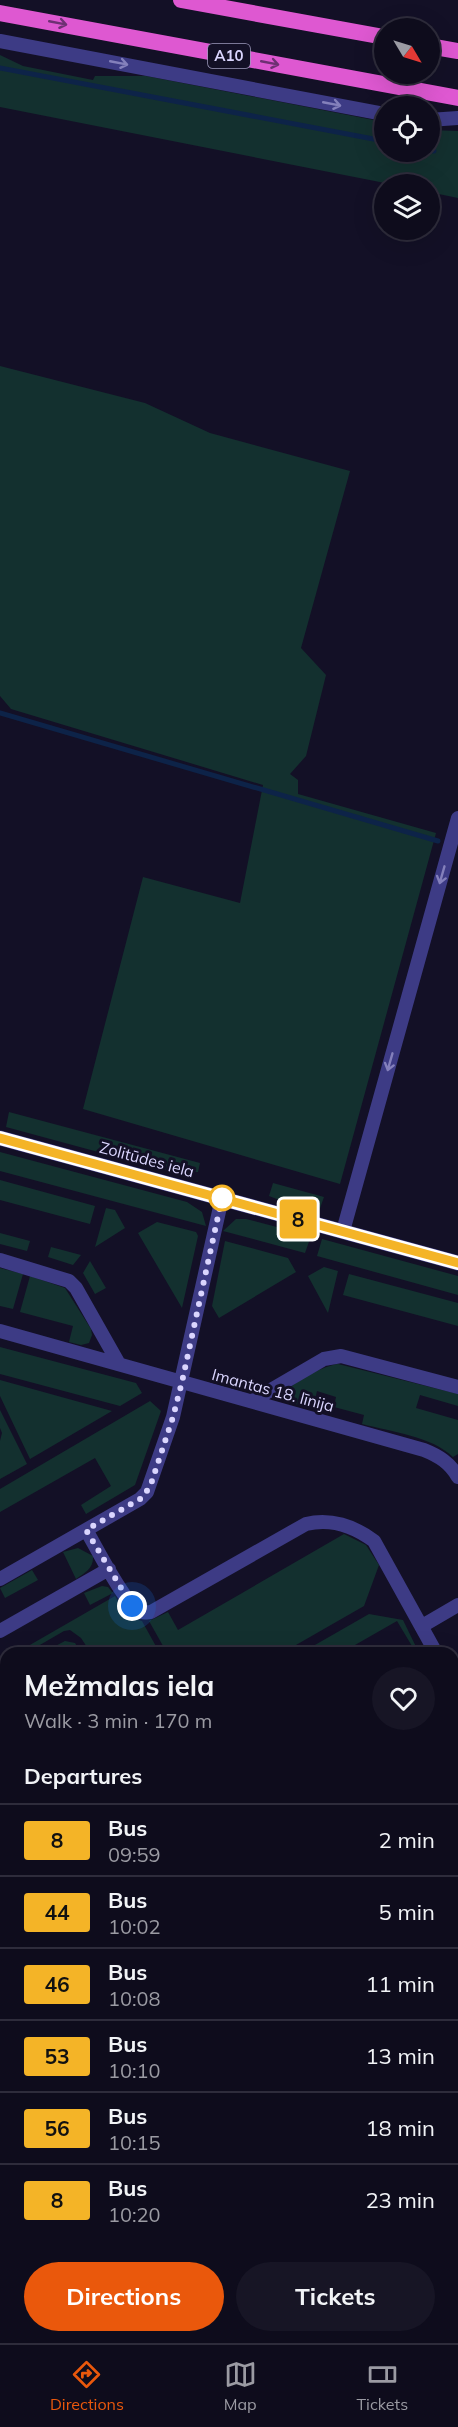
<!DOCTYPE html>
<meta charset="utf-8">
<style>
:root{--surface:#0e0c1c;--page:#171525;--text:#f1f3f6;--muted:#9b9ba3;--line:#2e2c3b;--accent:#ea580c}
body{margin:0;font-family:Mulish,sans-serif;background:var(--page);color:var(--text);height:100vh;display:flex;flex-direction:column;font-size:22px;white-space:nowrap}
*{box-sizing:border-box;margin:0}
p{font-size:20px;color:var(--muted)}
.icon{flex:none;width:33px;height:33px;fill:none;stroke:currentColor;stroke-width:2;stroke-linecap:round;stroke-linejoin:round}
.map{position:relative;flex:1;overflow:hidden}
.panel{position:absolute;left:0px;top:1647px;width:459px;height:696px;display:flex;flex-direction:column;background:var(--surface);border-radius:18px 18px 0 0;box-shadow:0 6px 24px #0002,0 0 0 2px var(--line)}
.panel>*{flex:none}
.badge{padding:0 12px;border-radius:4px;font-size:21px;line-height:39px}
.needle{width:39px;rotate:128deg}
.tools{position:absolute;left:374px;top:18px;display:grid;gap:12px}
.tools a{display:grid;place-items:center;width:66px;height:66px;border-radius:50%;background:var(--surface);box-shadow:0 6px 24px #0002,0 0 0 2px var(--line);font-size:30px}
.you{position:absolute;width:30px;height:30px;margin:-15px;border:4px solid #fff;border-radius:50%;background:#1a73e8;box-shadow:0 0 0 9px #1a73e833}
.map>.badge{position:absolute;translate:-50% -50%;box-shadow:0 0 0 3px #fff}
h2{padding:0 24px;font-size:22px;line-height:54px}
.round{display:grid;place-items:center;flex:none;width:63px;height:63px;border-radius:32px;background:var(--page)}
.summary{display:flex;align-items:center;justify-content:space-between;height:102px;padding:0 24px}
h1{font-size:28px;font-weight:700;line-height:45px}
.action{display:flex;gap:12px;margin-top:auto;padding:12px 24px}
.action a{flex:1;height:69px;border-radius:36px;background:var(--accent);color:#fff;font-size:24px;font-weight:700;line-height:69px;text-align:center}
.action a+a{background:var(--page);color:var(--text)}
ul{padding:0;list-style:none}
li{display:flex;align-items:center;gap:18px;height:72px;padding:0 24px;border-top:2px solid var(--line)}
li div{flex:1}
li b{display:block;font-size:22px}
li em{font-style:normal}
li .badge{min-width:66px;font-weight:700;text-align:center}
.tab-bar{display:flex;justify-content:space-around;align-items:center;height:84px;border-top:2px solid var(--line);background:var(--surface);font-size:16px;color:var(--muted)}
.tab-bar a{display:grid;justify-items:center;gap:3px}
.tab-bar .current{color:var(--accent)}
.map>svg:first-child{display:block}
.green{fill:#13302f}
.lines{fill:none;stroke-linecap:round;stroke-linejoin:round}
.stream{stroke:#0d2348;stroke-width:5}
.minor{stroke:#3d3b85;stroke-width:14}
.tertiary{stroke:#3d3b85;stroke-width:15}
.trunk{stroke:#de58d1;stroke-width:16}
.oneway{stroke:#6e3073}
.oneway2{stroke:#8480bb}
.line-casing{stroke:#fff;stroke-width:14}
.line{stroke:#f4b427;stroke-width:9}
.walk{stroke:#dad5fe;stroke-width:6;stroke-dasharray:0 10.8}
.stop-dot{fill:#fff;stroke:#f4b427;stroke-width:3}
.labels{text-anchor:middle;stroke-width:6;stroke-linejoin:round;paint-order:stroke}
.shield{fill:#131026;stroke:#9e9abd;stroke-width:1.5}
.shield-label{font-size:15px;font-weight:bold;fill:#dad5fe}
.street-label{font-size:16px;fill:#dad5fe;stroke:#131026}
</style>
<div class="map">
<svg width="458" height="2343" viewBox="0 0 458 2343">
<rect width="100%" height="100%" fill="#131026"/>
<path class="green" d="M0,55L23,66L93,80L95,76H146L384,122V152H429V130L458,131V198L429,192V184H390L0,107Z
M0,366L145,403L210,433L350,471L301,648L326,675L306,756L290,774L298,780V794L436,833L340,1184L83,1109L143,877L240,903L263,785L11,709L0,696Z
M9,1112L200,1163L198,1172H172L6,1127Z
M0,1152L187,1202L202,1212L206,1226L0,1171Z
M0,1180L95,1206L90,1224L0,1200Z
M273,1183L324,1197L319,1211L287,1203L269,1196Z
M106,1208L115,1210L125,1228L95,1247Z
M236,1219H246L311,1236L305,1253L223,1231Z
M157,1222L196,1232L198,1236L182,1308L138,1233Z
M0,1233L30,1241L27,1251L0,1244Z
M322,1239L458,1276V1295L317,1256Z
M225,1241L288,1258L296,1272L219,1318L212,1306Z
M51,1247L81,1255L73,1265L48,1257Z
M90,1261L106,1288L95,1294L83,1273Z
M324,1267L338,1271L328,1313L308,1276Z
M0,1268L23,1274L13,1309L0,1306Z
M349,1274L458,1303V1326L343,1295Z
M30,1276L65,1288L91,1329L92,1335L89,1343L81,1345L69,1342L73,1326L20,1312Z
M0,1347L136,1383L142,1393L120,1406L0,1374Z
M338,1364L458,1394V1406L420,1395L416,1408L458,1420V1454L453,1457C431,1436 392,1432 362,1424L364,1415L334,1407L336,1397L317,1391L313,1408L295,1404L289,1400C289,1396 288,1394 289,1390C294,1380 327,1365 338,1364Z
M0,1380L112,1411L30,1459L0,1396Z
M150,1401L161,1411L135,1485L86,1514L81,1505L111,1486L95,1458L0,1512V1489Z
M0,1410L27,1464L0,1479V1441L2,1433L0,1428Z
M344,1534L366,1545L379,1565L364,1606L282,1653H167L149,1621L168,1612L178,1630Z
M78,1548L93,1556C94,1568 85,1573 76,1579L63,1552Z
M32,1570L38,1580L5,1598L0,1588Z
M102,1586L108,1587L113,1593L90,1605L84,1593Z
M115,1596C122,1608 128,1619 142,1621L158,1650L153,1653H91L81,1638L70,1630L64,1631L26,1653H16Z
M369,1614L403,1620L419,1653H413L415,1651L397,1621L341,1653H301Z
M65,1641L75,1643L81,1653H42Z
M6,1674V1740L0,1734V1677Z
M0,1746L6,1750V1798L0,1801Z
M3,2130L6,2135V2195C0,2179 0,2147 3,2130Z
M458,2133V2201L453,2192V2135Z
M458,2290V2343H449L450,2337H453V2293Z"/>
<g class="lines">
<path class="stream" d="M0,68L384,141
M429,150L434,151
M0,713L438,841"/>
<path class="minor" d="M0,41L384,114
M429,120L458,118
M343,1231L458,818
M0,1260L69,1281L76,1288L119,1364
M0,1331L424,1450C439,1456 450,1463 458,1477
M252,1401L324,1359L341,1356L458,1387
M86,1530C96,1546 126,1608 142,1612C145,1613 148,1612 151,1612L306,1524C330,1518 354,1526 374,1541L436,1653
M0,1579L140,1499L147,1492L173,1417L222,1198
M422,1626L458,1605
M0,1631L109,1569
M453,1685L458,1693
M453,1709L458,1706
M453,1877L458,1875
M0,1917L6,1914
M453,1946L458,1955
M0,2107L6,2103
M453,2277L458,2274
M226,2337L229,2343
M337,2343L348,2337
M423,2343L430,2337"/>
<path class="tertiary" d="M0,1138L458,1263"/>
<path class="trunk" d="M181,0L384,37
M0,13L458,98
M429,46L458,51"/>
</g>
<defs><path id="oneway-shaft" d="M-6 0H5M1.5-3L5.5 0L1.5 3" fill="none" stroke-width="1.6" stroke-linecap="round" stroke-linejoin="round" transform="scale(1.5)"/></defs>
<g class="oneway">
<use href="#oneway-shaft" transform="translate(58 23) rotate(11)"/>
<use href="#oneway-shaft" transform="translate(270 63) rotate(11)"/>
</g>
<g class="oneway2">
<use href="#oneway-shaft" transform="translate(119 63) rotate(11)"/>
<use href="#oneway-shaft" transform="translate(332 104) rotate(11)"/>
<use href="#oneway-shaft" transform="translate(442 875) rotate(106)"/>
<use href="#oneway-shaft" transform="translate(390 1062) rotate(106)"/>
</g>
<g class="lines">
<defs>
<path id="line" d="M0,1138L458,1263"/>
</defs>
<use href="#line" class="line-casing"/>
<use href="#line" class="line"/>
<path class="walk" d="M132,1606L86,1530L140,1499L150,1487L173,1417L182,1382L222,1198"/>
</g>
<circle class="stop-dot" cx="222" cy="1198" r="12"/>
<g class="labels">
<rect class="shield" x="208" y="44" width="42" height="24" rx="4.5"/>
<g class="shield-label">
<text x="229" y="61">A10</text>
</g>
<g class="street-label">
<text transform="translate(147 1159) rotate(15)" y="6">Zolitūdes iela</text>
<text transform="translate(273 1390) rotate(15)" y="6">Imantas 18. līnija</text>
</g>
</g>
</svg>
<div class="tools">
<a><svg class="needle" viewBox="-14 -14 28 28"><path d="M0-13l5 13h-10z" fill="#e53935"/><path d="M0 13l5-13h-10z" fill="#9b9ba3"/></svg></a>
<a><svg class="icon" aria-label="locate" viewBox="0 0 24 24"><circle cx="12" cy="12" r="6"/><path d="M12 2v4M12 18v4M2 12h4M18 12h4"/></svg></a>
<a><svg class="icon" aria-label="layers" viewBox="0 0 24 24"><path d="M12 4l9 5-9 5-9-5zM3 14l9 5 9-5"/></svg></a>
</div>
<div class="you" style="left:132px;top:1606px"></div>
<b class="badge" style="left:298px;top:1219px;background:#f4b427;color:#111">8</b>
<section class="panel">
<div class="summary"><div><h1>Mežmalas iela</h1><p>Walk · 3 min · 170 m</p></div><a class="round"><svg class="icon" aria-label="heart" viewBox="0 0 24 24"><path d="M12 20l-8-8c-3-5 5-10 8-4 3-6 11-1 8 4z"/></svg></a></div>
<h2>Departures</h2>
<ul>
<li><span class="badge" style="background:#f4b427;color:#111">8</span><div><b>Bus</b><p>09:59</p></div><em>2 min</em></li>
<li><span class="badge" style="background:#f4b427;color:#111">44</span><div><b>Bus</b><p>10:02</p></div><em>5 min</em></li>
<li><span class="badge" style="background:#f4b427;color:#111">46</span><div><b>Bus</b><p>10:08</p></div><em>11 min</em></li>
<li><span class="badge" style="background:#f4b427;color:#111">53</span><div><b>Bus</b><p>10:10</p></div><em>13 min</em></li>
<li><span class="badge" style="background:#f4b427;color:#111">56</span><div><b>Bus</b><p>10:15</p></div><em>18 min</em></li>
<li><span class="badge" style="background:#f4b427;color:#111">8</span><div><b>Bus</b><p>10:20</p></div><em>23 min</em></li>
</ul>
<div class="action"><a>Directions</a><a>Tickets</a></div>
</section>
</div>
<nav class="tab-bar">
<a class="current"><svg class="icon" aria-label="directions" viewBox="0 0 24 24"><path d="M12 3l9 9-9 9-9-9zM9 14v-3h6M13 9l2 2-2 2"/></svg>Directions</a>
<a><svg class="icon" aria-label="map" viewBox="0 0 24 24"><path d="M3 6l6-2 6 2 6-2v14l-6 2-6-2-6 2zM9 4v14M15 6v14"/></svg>Map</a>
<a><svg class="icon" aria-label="tickets" viewBox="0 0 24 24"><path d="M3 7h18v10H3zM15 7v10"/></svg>Tickets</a>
</nav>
